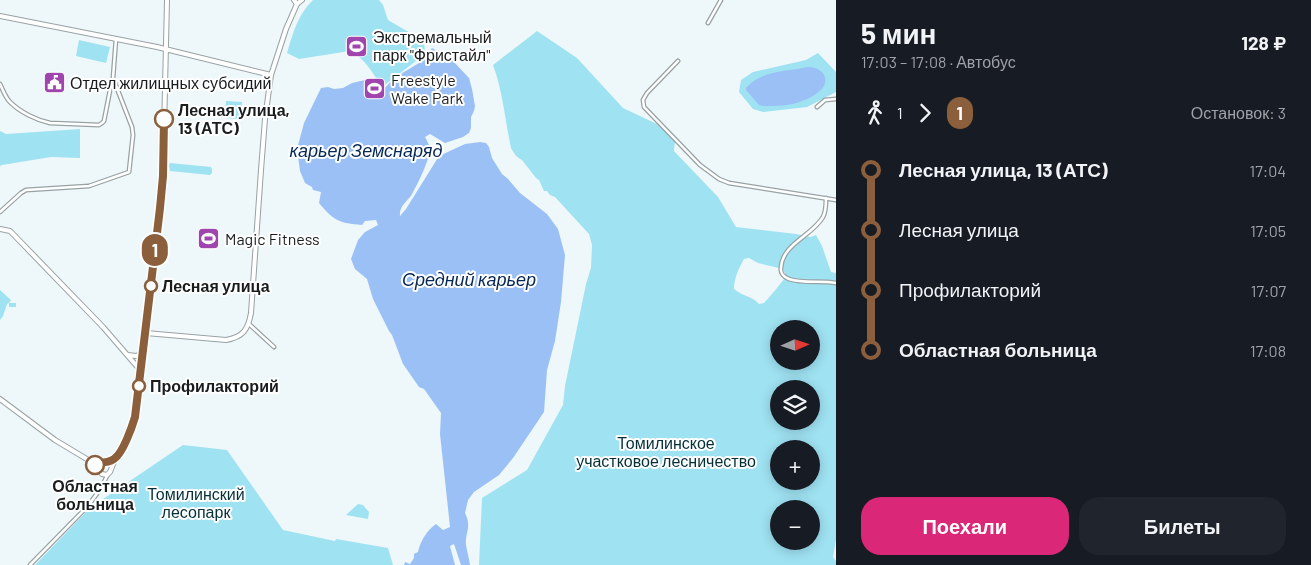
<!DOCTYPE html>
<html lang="ru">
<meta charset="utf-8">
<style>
:root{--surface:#171b24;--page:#20242c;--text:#f1f3f6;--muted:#9ea1a6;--accent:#db2777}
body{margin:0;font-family:Barlow,sans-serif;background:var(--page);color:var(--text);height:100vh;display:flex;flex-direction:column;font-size:19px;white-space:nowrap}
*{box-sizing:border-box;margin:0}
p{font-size:16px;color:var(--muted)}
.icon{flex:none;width:28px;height:28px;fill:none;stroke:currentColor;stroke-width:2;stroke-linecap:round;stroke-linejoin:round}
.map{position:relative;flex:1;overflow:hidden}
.details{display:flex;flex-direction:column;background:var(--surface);width:475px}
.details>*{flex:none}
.badge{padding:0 10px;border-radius:16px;font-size:18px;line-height:32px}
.needle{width:32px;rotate:87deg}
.tools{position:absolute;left:770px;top:320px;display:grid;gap:10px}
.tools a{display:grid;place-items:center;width:50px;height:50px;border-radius:50%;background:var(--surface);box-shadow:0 2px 12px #0003;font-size:25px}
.map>.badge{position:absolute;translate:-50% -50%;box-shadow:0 0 0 2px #fff}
.legs{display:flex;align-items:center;gap:8px;height:55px;padding:0 25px;font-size:16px}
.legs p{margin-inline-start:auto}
.summary{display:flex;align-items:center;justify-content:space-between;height:85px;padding:0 25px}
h1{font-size:28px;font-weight:700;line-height:38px}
.primary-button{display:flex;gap:10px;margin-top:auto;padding:10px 25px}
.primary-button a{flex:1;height:58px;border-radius:20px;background:var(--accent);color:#fff;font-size:20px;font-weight:700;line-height:58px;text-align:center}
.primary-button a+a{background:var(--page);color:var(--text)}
ul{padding:0 25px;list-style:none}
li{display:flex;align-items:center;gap:18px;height:60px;font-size:19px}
li i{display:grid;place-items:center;width:8px;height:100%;margin:0 6px;background:currentColor}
li i::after{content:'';width:12px;height:12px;margin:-6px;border:4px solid;border-radius:50%;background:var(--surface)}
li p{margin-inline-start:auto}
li:first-child i{background:linear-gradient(#0000 50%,currentColor 0)}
li:last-child i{background:linear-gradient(currentColor 50%,#0000 0)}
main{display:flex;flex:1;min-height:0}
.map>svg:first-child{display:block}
.green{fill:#9fe2f2;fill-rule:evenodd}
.water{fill:#9bc0f6}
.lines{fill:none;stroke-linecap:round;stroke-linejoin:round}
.minor-casing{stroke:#98a2a4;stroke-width:5}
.tertiary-casing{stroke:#98a2a4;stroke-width:6}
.secondary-casing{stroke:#98a2a4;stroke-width:6}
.minor{stroke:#fff;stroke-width:2.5}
.tertiary{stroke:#fff;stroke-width:4}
.secondary{stroke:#fff;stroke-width:4}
.line-1-casing{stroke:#fff;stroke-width:11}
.line-1{stroke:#8b5e3c;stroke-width:8}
.stop-1-dot{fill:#fff;stroke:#8b5e3c;stroke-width:2.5}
.labels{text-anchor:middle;stroke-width:4;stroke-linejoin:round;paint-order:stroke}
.poi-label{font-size:16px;fill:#191d1e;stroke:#fff;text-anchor:start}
.stop-label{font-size:16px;font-weight:bold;fill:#191d1e;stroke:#fff;text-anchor:start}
.park-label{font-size:16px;fill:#042f37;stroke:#fff}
.water-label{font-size:18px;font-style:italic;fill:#062857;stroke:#fff}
</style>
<main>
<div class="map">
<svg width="836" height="565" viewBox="0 0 836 565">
<rect width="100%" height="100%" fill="#eef8fa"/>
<path class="green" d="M313,0H379L383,5L388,20L424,41L425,54L382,87C373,74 366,59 350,51L299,59L287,53C293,33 298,14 313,0Z
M537,31L577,58L623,108L659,125L675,141L674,151L718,197L736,227L796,234L811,237L816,235L822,246L831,272L836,273V540L833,557L836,561V565H479L482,498L527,470L563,405L565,386L586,284L591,268L592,245L589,234L555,197L550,195L547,191H544L539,180L536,178L522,160C517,158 513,152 511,148C505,120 503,92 493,65ZM749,258L758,263L783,269C784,272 786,273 785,277C785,279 767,300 764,303L759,304C752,296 742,296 734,289C734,278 739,268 744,259ZM779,329H811V361H779ZM779,389H811V421H779ZM779,449H811V481H779ZM779,509H811V541H779Z
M79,40L110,47L106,63L76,56Z
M818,53L836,72V92L807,107L763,112L753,109L739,92L741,80L753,72L806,60Z
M226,101L242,102L241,119L225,118Z
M80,129V158L51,157L2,165L0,166V131L6,134Z
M170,163L211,167L212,169V173L210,175L170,171L169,165Z
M0,290L11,300L9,303H16V307H9V303L7,304L3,316L0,320Z
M183,445L227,450L283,530L335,541L336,539L388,548L393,565H35L90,508Z
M358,504L363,505L369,512L368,519L346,515Z"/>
<path class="water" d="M432,48L452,60L469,78L472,89L475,106L474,111L471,117V128L469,133L463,137L445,143L430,134L425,137C427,141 429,144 430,148C430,160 417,185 411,196C406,202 399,207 400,216L406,209L439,156L465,144L480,142L486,143L489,147L492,158L502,174L508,179L520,193L547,214L558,229L565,255L561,302L555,341L547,370L544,412L513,458L499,475L474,492L468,500L465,513C472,527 465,532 466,545C467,551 469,558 470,565H461L454,544L450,546L455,565H404L405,562L410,564L414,558V554L418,552C420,542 427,530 436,524L443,530L450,527L440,434L441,413L424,389L419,387L403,364L392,335L389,331L373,299L367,279L355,269L351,259L358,240L365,232L378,225L376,220L365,221L362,225C339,223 334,221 319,203L321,192L313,190L312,187L305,183L300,171L297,149L304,123L321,88L328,87L334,89L343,88L352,83L365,80L376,81L382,91L394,78L424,60Z
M807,67C817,66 830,74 824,86C821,92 809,99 802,101C790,106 776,106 763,106L759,105L746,90V88C762,70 786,72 807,67Z"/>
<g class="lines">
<defs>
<path id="minor" d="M708,23L721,0
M678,61L647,93L643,100L644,107L700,165L719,179L729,183L836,200
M0,84C3,90 5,97 10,102C20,112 36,120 50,123L99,125L102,123L104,121L112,80
M817,107L825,100L836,99
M826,198C826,205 826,212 823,217C812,236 782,244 781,268C780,273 784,277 789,279C804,284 821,280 836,283
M0,212L21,193L26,190L89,186L129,172L133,135L132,127L113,78L116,39
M249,324L274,347
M30,565L88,506L101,488L107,476"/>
<path id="tertiary" d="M294,0L297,4
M0,16L157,47L271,75
M0,229L10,231L13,234L103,327L141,371
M146,333L163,176L167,0
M128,355L136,356L143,353"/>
<path id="secondary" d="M0,399L55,440L95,464L102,474L107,475L110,472L114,462L132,430L135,415L146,333L226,340C243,337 248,330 251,313L261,170L265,119L271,75L286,29L297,4L302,0
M94,462H107L116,458"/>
</defs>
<use href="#minor" class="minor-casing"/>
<use href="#tertiary" class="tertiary-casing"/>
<use href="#secondary" class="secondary-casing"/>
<use href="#minor" class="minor"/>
<use href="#tertiary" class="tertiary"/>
<use href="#secondary" class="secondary"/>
</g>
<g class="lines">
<defs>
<path id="line-1" d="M95,465L91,462C98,463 108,463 114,459C123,453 132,427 135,417L160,208L163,176L164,119"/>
</defs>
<use href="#line-1" class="line-1-casing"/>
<use href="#line-1" class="line-1"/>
</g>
<defs>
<symbol id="stadium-square" viewBox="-11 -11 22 22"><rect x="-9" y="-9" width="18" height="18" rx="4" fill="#a044ae" stroke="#fff"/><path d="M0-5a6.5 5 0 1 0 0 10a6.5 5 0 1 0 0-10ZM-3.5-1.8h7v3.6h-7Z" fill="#fff"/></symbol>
<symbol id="civic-square" viewBox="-11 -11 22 22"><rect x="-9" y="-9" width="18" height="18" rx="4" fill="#a044ae" stroke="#fff"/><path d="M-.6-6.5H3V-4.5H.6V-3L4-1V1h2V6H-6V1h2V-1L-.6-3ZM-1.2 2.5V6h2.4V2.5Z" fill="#fff"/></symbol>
</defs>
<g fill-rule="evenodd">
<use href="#stadium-square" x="344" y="34" width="25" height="25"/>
<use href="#civic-square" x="42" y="70" width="25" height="25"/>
<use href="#stadium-square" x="362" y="76" width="25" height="25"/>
<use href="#stadium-square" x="196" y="226" width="25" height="25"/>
</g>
<g class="stop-1-dot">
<circle cx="164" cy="119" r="9"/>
<circle cx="151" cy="286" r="6"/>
<circle cx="139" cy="386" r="6"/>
<circle cx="95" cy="465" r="9"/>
</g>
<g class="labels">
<g class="poi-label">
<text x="373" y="43">Экстремальный<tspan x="373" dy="18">парк "Фристайл"</tspan></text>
<text x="391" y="86">Freestyle<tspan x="391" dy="18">Wake Park</tspan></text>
<text x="70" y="89">Отдел жилищных субсидий</text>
<text x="225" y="245">Magic Fitness</text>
</g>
<g class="stop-label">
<text x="178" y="116">Лесная улица,<tspan x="178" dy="18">13 (АТС)</tspan></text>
<text x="162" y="292">Лесная улица</text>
<text x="150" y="392">Профилакторий</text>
<text x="95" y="492" text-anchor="middle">Областная<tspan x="95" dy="18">больница</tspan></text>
</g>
<g class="park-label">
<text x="666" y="449">Томилинское<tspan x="666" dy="18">участковое лесничество</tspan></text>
<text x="196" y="500">Томилинский<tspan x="196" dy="18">лесопарк</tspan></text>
</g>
<g class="water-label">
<text x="366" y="157">карьер Земснаряд</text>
<text x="469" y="286">Средний карьер</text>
</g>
</g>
</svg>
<div class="tools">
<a><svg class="needle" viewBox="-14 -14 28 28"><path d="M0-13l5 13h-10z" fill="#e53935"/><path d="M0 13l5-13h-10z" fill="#9ea1a6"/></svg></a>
<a><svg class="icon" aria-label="layers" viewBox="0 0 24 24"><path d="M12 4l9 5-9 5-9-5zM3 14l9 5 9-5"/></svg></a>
<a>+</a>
<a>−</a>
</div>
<b class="badge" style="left:155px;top:250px;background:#8b5e3c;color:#fff">1</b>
</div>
<section class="details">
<div class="summary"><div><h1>5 мин</h1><p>17:03 – 17:08 · Автобус</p></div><b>128 ₽</b></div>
<div class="legs"><svg class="icon" aria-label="walk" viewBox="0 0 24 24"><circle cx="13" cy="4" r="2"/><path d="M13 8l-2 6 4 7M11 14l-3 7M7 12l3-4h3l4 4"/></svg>1<svg class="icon" aria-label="forward" viewBox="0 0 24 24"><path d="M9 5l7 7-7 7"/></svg><b class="badge" style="background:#8b5e3c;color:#fff">1</b><p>Остановок: 3</p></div>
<ul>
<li><i style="color:#8b5e3c"></i><b>Лесная улица, 13 (АТС)</b><p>17:04</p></li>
<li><i style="color:#8b5e3c"></i><span>Лесная улица</span><p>17:05</p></li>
<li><i style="color:#8b5e3c"></i><span>Профилакторий</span><p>17:07</p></li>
<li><i style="color:#8b5e3c"></i><b>Областная больница</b><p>17:08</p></li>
</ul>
<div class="primary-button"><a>Поехали</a><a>Билеты</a></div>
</section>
</main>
